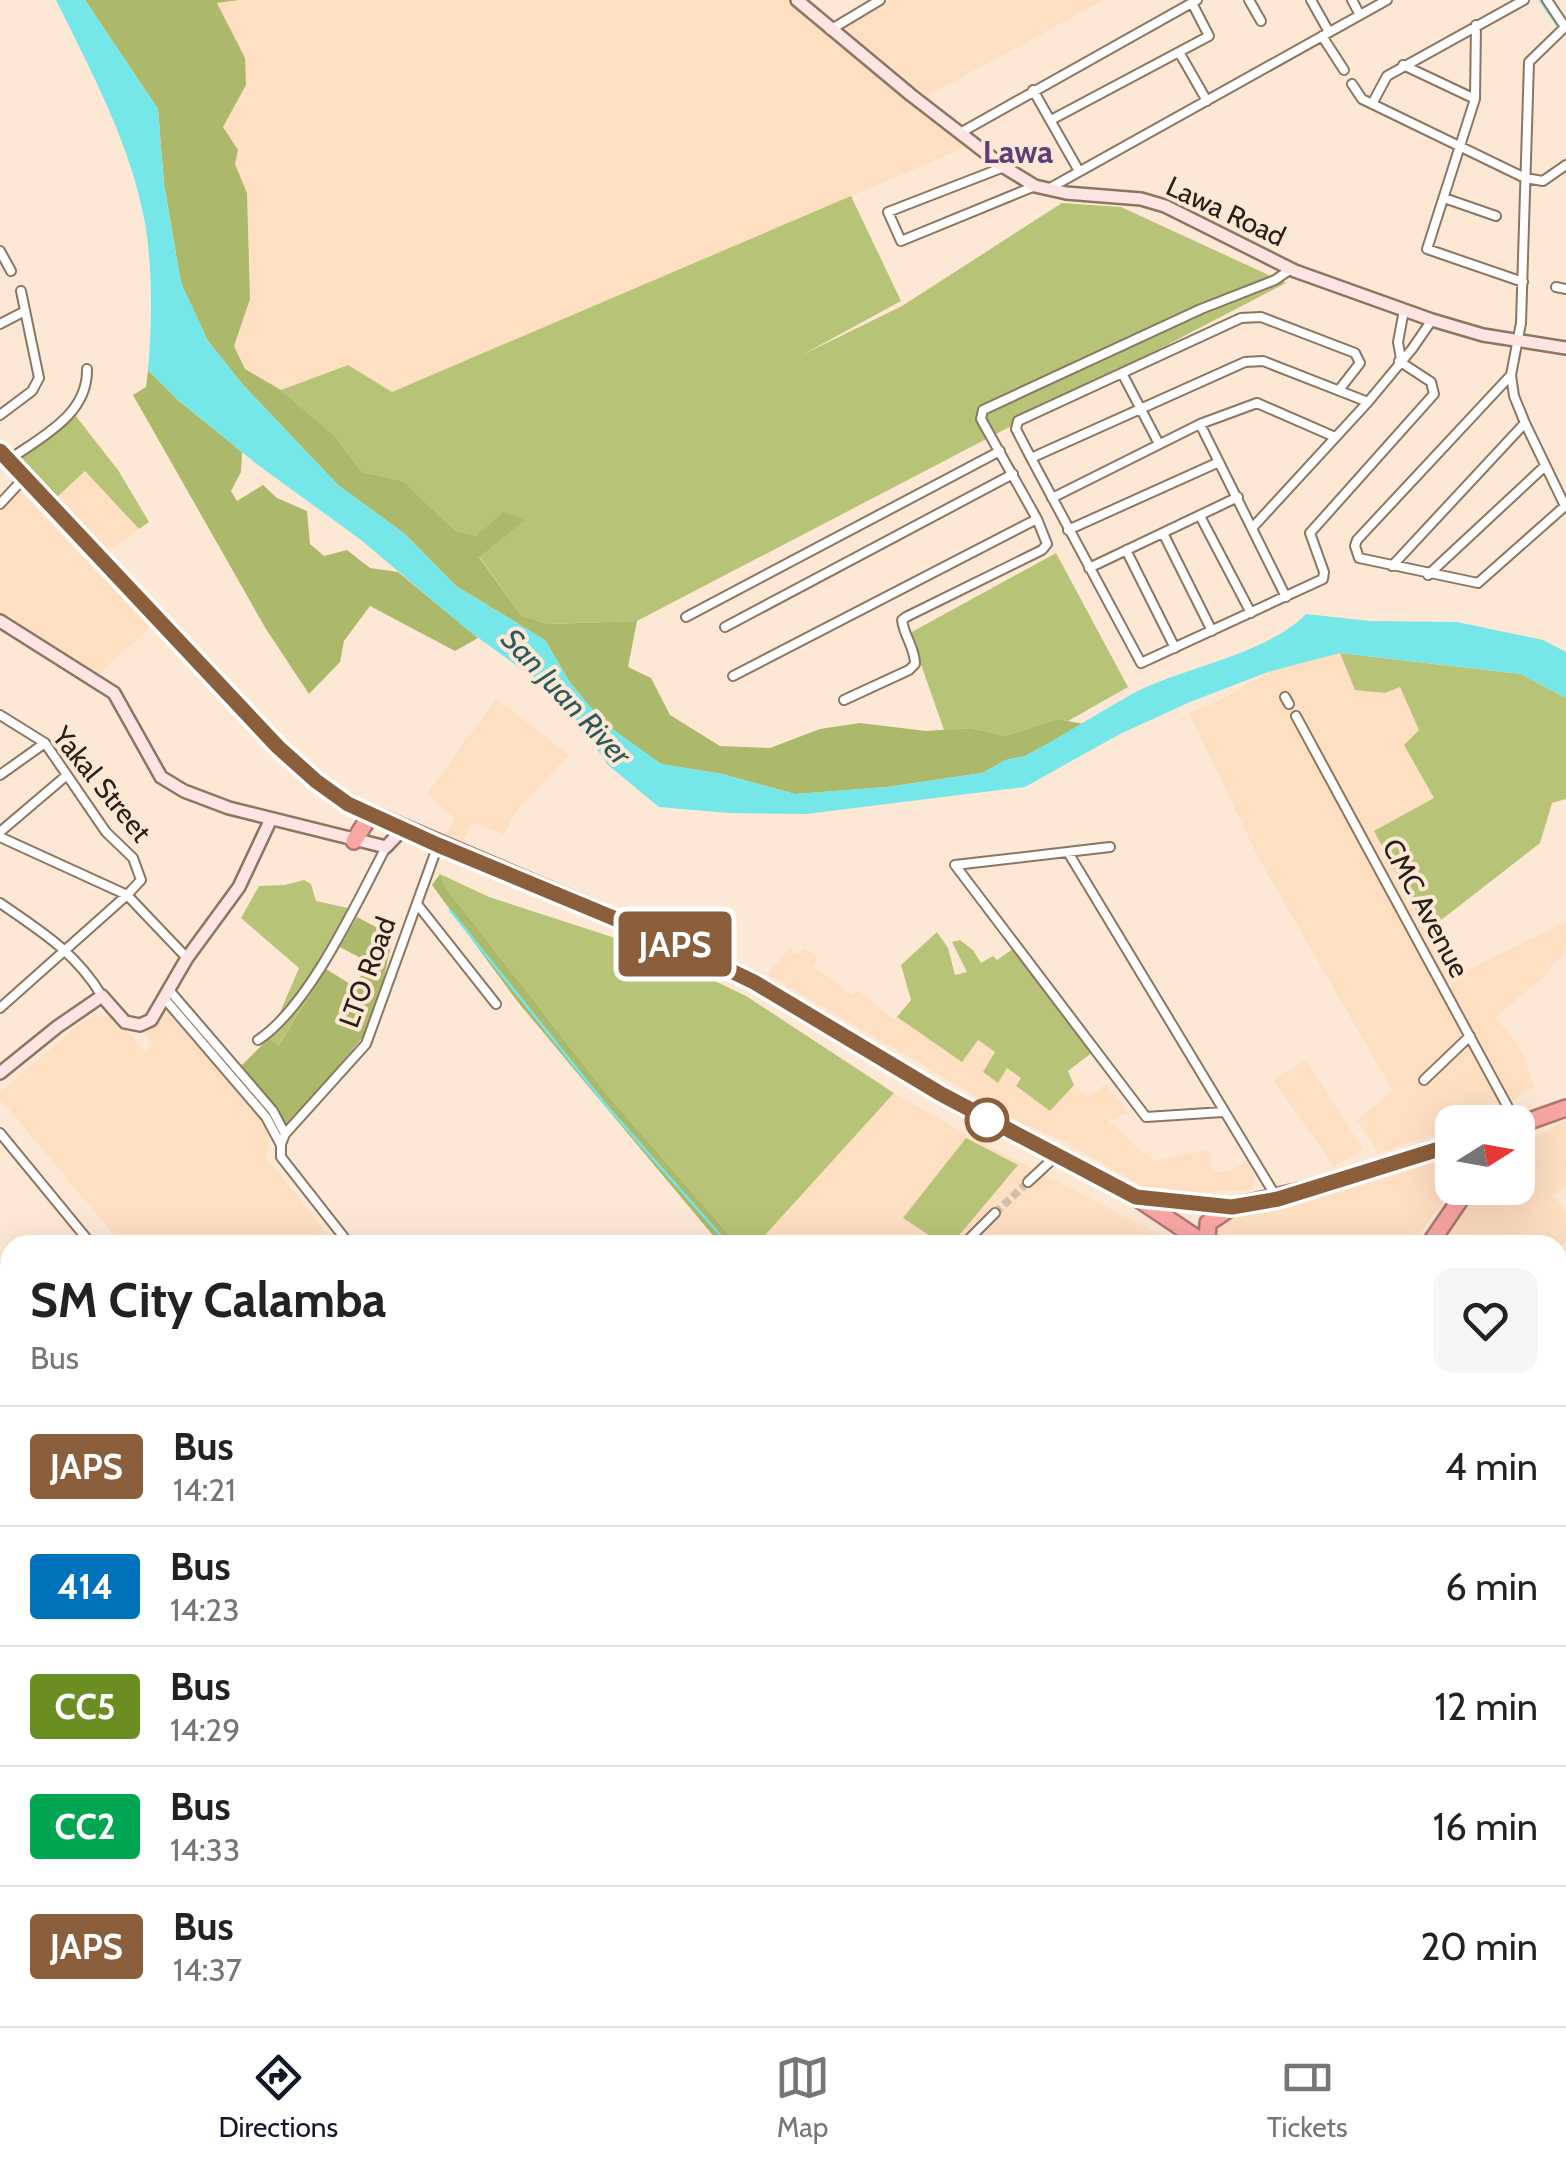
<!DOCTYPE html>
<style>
:root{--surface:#fff;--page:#f6f6f6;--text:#222;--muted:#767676;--line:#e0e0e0;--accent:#111827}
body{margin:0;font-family:Cabin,sans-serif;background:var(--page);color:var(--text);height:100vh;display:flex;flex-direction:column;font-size:38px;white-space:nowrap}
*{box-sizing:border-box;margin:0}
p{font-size:32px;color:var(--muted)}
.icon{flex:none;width:55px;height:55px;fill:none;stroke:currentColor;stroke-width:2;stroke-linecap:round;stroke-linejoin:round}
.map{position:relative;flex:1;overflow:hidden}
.panel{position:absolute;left:0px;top:1235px;width:1568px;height:792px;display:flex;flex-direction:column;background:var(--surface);border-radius:30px 30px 0 0;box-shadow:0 10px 40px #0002}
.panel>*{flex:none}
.badge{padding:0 20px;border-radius:8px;font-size:35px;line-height:65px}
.needle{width:65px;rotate:79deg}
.buttons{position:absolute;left:1435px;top:1105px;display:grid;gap:20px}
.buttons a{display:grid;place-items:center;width:100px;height:100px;border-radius:20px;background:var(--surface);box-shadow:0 10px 40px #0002;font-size:50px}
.map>.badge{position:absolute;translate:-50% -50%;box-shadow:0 0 0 5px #fff}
.round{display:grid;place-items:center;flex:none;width:105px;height:105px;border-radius:20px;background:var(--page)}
.summary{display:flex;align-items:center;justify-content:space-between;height:170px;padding:0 30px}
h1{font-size:48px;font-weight:700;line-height:75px}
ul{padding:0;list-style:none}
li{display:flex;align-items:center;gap:30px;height:120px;padding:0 30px;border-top:2px solid var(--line)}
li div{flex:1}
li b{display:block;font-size:38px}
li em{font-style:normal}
li .badge{min-width:110px;font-weight:700;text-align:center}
.tab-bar{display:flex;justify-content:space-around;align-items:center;height:140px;border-top:2px solid var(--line);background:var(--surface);font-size:28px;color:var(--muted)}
.tab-bar a{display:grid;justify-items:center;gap:5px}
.tab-bar .active{color:var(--accent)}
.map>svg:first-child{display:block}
.built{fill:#ffdfc2}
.green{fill:#b7c477}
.forest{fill:#acb86a}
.water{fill:#75e7e9}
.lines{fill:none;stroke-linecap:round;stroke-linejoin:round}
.stream{stroke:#75e7e9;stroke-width:2.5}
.street-tunnel{stroke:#d2c0af;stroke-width:8;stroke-dasharray:8 4;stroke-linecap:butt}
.street-casing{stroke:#8d7661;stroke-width:12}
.secondary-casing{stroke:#8d7661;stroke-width:16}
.primary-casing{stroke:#b07772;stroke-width:18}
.highway-casing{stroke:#b07772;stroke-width:20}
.street{stroke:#fff;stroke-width:8}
.secondary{stroke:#fde5e4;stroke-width:11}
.primary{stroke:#fbcac8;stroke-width:12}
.highway{stroke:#f9a7a4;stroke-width:15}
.line-casing{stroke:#fff;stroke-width:22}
.line{stroke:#8b5e3c;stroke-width:15}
.stop-dot{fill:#fff;stroke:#8b5e3c;stroke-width:5}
.labels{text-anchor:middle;stroke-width:8;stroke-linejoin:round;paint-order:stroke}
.street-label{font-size:28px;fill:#271e16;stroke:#fde8d5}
.water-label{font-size:30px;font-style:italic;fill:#2a5b5c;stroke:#fde8d5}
.quarter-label{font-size:32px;font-weight:bold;fill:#5e3e78;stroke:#fde8d5}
</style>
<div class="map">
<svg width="1566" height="2026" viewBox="0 0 1566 2026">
<rect width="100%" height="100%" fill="#fde8d5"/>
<path class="built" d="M239,0H790L806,17L971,145L392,392L348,365L281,390L245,369L234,346L250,299L247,193L235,164L238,150L223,127L246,85L216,2Z
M889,0H1104L927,96L844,27Z
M85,471L139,529L106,552L57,497Z
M19,490L150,627L98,675L0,615V513Z
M1340,653L1355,689L1400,687L1419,730L1404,746L1434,798L1374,831L1451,978L1566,922L1565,952L1542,978L1496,1017L1523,1053L1534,1087L1507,1104L1465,1122H1452L1451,1129L1379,1153L1357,1120L1393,1091L1259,859L1189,713L1228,696L1268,672Z
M496,699L569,755L518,808L504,834L472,823L462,842L444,835L455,818L427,794Z
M790,948L797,955L805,948L818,958L812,966L852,995L858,990L893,1019L897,1017L961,1061L977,1040L995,1052L984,1072L1006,1067L1021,1078L1016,1087L1049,1110L1074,1085L1088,1097L1106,1084L1128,1113L1109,1121L1153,1161L1209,1150L1213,1173L1232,1170L1248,1161L1256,1179L1250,1190L1216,1191L1184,1198L1154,1193L1069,1144L1018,1121L767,974Z
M178,1007L236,1071L270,1125L267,1158L336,1245H123L0,1099V1093L79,1024L94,1017L107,1016L120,1023L144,1051L154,1045L144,1033L169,1008L174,1013Z
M1305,1060L1363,1149L1334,1167L1274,1081Z
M894,1093L971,1137L1163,1236L1154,1245H756Z
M1566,1120V1186L1553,1195L1566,1211V1242L1558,1250V1245H1438L1477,1188H1518V1148Z
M1438,1159L1452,1164L1451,1191L1411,1245H1234L1215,1235L1222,1221L1236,1213L1335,1190Z"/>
<path class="green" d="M851,196L901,301L802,355L902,306L1062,203L1121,207L1286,283L637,621L547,624L521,615L479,556L524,519L475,536L456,531L403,481L362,472L335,436L281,390L348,365L392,392Z
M75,415L118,470L149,522L139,529L85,471L57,497L18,458Z
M1056,553L1128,687L1068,721L1057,719L1005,736L971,728L944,730L910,633Z
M1340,653L1521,674L1566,698V799L1552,803L1540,843L1427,931L1374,831L1434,798L1404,745L1419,730L1400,687L1385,693L1355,690Z
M440,874L489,897L646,948L746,996L894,1093L756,1245H738L606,1093L446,888Z
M304,880L311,884L316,901L348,908L324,973L277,1047L269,1038L299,968L241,918L259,886L285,885Z
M937,932L948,948L955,975L967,972L952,942L960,940L973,950L981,963L993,956L997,960L1014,948L1093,1052L1068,1071L1074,1085L1050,1111L1016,1086L1021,1078L1007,1068L998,1083L983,1072L995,1052L978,1040L962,1062L897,1017L911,1000L901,965Z
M966,1138L1018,1165L951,1245H944L903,1218Z
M10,1851V2018H168L175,2026H0V1864Z
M189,2018H499L468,2026H197Z
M1052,2018H1192L1197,2026H959Z"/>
<path class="forest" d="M85,0H239L217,3L245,58L246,85L223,127L238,150L235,164L247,193L250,299L234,346L245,369L281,390L335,436L362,472L403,481L456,531L476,536L504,512L525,520L479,557L521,615L547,624L637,621L628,667L651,678L670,715L720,746L770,748L820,729L860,723L926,731L971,728L1005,736L1057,719L1084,724L1025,756L1006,760L982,773L887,787L795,794L722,774L661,764L602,722L569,681L545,640L456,586L405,534L338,485L244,386L208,341L181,283L164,184L158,109Z
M148,370L179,401L242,452L241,472L231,491L237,501L263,485L277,498L307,511L310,544L324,556L347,550L370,568L398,572L478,638L455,651L370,606L344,641L340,662L309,694L266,629L133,395L146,387Z
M440,874L446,888L606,1093L738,1245H721L517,1001L432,885Z
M357,917L393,936L381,991L363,1037L278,1138L236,1071L269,1038L278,1046L326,969L355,987L368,962L340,947Z"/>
<path class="water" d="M56,0H85L158,109L164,185L181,283L208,341L244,386L338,485L405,534L456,586L545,640L569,681L603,722L661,764L722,774L795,794L887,787L982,773L1006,760L1025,756C1061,737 1096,714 1132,694C1183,667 1266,655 1306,614L1370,621L1457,622L1543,640L1566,652V698L1521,674L1340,653L1268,672L1190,702L1120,734L1025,787L806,814L729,813L659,807L608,765L561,698L469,631L361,540L258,465L179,401L148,370C152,322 153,272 145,223C131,145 91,71 56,0Z"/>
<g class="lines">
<path class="stream" d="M1540,0L1559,28
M450,910L605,1104L729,1245"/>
<path class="street-tunnel" d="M995,1213L1028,1182"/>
<defs>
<path id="street" d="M1249,0L1261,21
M1311,0L1329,32
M1352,0L1360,15
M1547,0L1565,27
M1476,25L1475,99L1427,249L1523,282
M830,30L880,0
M1322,36L1344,70
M1179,52L1207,101
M1403,65L1475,99
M1352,84L1362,99L1525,178L1543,181L1566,165
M1033,90L1079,171
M1372,104L1387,76L1524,0
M1051,120L1209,36L1192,3
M960,133L1197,0
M1004,167L888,212L901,241L1035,186
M1050,188L1387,0
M1444,198L1496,216
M0,251L11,271
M1556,287L1566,289
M0,324L25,311
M1401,359L1398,342L1404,310
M1122,373L1159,444
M1511,375L1357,540L1355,546L1359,558L1478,583L1565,506L1525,423L1514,396L1511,375L1521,323L1529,62L1566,26
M1339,390L1360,363L1355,353L1261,317L1241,318L1018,421L1016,429L1031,458L1141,663L1323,579L1324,572L1310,533L1434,394L1431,382L1399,361
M0,415L32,391L39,378L21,291
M1200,424L1286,597
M1031,458L1245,362L1263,361L1368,402
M10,459C43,436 88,414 87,369
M1052,498L1200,424L1257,403L1335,437
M0,504L24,478
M1200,516L1251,613
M1254,526L1368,402L1412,349L1432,320
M1068,530L1219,462
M1163,533L1212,631
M1126,550L1175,648
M1392,566L1525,423
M1089,568L1238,497
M1428,575L1545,466
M686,617L1000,451
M725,627L1013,474
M733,676L1037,519
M1285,697L1289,704
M844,700L909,670L915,664C915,648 904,636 902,620L906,617L1042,550L1047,544L1037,519L981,419L983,410L1201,309L1275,280L1291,269
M0,715L45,743L106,832L133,858L141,880L127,895L0,1008
M1296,716L1516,1122
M0,775L45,743
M0,832L67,775
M0,837L127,895L187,958
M1069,854L1275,1195
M955,865L1146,1117L1223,1112
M955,865L1110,847
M0,903C42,932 75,952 102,996
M417,904L496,1004
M169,990L273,1111L285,1134
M164,998L266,1117L281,1145
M258,1040C309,1007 357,902 386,847
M1424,1080L1470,1036
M0,1133L92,1245
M1028,1182L1056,1156
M966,1242L995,1213
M350,1245L281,1157V1144L285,1134L366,1044L438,845
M0,1271L4,1267
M0,1343L10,1333
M0,1384L10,1396
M1558,1689L1566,1684
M1558,1801L1566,1813
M1558,1839L1566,1843
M1225,2018L1229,2026
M1280,2018L1285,2026
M1344,2018L1351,2026
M1426,2018L1434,2026
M1496,2026L1506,2018"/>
<path id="secondary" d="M797,0L911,95L1004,167L1035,186L1066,193L1141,199L1165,206L1295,271L1432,320L1483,335L1566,348
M0,621L114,693L161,777L184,791L229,808L386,847L403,829
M0,1073L57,1027L102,996L125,1022L140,1025L151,1020L187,958L239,887L271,819
M1558,1453L1566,1459
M0,1792L10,1804
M1558,1904L1566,1906
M1558,1953L1566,1961
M174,2018L181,2026"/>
<path id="primary" d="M726,2026L734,2018"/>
<path id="highway" d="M0,451L278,747L316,781L348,804L671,942L754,981L941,1094L1137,1197L1232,1207L1322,1186L1452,1145
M354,841L371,814
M1518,1125L1566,1108
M1140,1200L1207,1245
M1207,1245L1208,1223L1229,1209
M1429,1245L1468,1188"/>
</defs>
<use href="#street" class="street-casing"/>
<use href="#secondary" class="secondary-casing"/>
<use href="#primary" class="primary-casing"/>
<use href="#highway" class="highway-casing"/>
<use href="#street" class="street"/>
<use href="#secondary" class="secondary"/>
<use href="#primary" class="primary"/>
<use href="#highway" class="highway"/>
</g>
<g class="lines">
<defs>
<path id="line" d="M0,451L278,747L316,781L348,804L438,845L671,942L754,982L941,1094L1136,1197L1232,1207L1278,1199L1452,1145"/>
</defs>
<use href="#line" class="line-casing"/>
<use href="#line" class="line"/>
</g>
<circle class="stop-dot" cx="987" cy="1120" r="20"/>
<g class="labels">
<g class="street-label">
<text transform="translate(1226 211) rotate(25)" y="10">Lawa Road</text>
<text transform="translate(102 784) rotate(51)" y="10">Yakal Street</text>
<text transform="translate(1426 908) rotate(62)" y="10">CMC Avenue</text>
<text transform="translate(367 972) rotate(-70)" y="10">LTO Road</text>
</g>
<g class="water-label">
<text transform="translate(566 697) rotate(47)" y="10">San Juan River</text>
</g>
<g class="quarter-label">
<text x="1018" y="163">Lawa</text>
</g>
</g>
</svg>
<div class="buttons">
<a><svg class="needle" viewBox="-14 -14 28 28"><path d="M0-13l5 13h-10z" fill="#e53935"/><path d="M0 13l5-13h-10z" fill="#767676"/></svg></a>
</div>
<b class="badge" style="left:675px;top:944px;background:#8b5e3c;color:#fff">JAPS</b>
<section class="panel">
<div class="summary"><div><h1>SM City Calamba</h1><p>Bus</p></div><a class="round"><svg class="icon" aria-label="heart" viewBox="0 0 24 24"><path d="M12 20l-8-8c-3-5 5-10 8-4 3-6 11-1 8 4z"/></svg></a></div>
<ul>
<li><span class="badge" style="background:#8b5e3c;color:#fff">JAPS</span><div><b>Bus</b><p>14:21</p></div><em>4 min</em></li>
<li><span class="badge" style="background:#0072bc;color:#fff">414</span><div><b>Bus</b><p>14:23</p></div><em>6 min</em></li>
<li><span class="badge" style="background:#6b8e23;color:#fff">CC5</span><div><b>Bus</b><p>14:29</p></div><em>12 min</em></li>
<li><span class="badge" style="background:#00a651;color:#fff">CC2</span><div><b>Bus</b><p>14:33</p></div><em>16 min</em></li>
<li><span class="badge" style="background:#8b5e3c;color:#fff">JAPS</span><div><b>Bus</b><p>14:37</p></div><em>20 min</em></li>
</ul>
</section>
</div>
<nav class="tab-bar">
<a class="active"><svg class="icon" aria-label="directions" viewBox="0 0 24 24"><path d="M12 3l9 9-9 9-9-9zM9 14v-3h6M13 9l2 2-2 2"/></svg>Directions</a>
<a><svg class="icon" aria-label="map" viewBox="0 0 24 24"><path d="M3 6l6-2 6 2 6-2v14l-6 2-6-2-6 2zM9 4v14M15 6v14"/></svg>Map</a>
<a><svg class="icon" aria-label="tickets" viewBox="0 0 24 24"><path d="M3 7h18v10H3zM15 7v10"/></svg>Tickets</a>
</nav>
